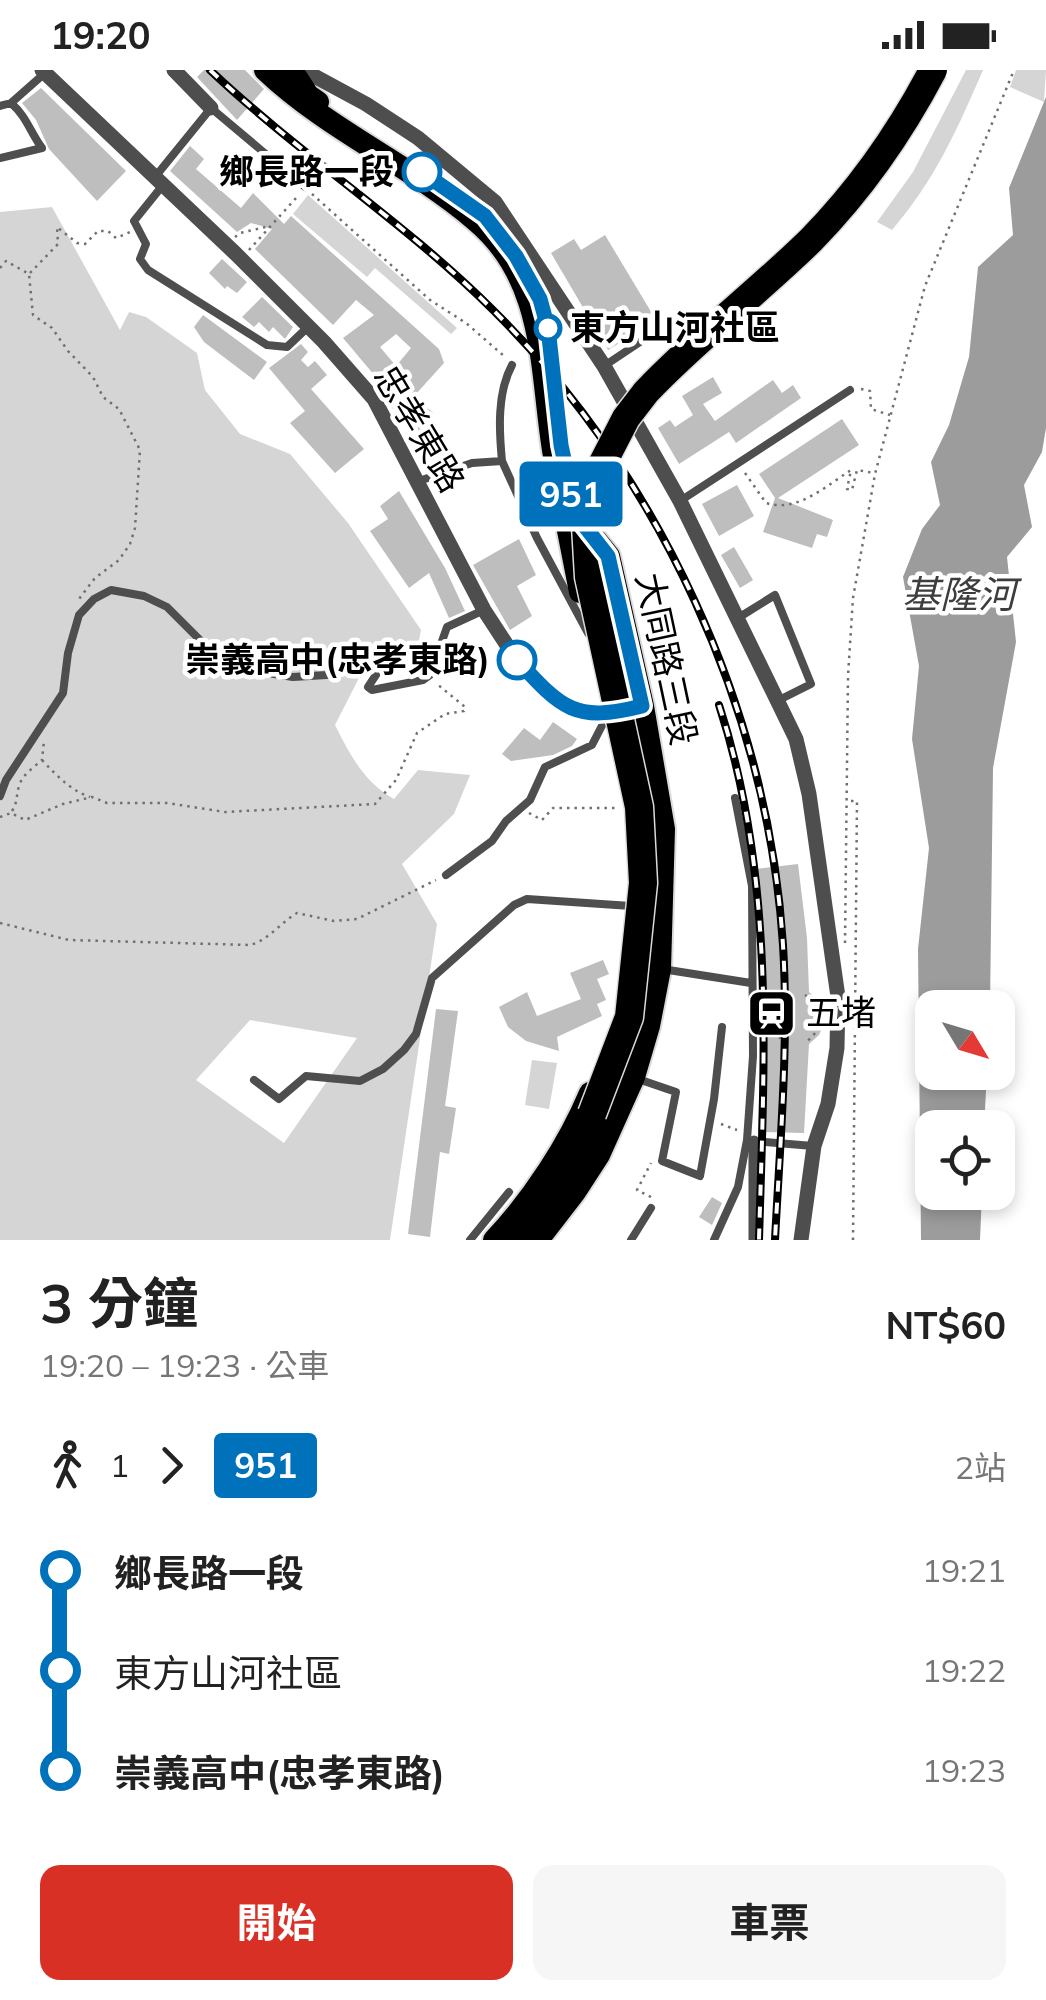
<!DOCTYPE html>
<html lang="zh-TW">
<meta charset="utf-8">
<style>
:root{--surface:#fff;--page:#f6f6f6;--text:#222;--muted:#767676;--accent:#d93025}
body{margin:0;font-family:Mulish,"Noto Sans TC",sans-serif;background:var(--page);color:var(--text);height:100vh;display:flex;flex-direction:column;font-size:38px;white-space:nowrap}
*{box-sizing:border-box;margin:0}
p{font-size:32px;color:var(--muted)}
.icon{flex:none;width:55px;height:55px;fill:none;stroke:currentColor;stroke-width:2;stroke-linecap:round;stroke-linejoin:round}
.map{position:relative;height:1170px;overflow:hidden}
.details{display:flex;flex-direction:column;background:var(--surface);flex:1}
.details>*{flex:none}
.badge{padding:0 20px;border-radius:8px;font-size:35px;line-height:65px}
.needle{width:65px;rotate:128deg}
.buttons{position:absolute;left:915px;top:920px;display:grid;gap:20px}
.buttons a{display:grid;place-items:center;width:100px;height:100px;border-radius:20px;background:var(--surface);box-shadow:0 5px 15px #0003;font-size:50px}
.map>.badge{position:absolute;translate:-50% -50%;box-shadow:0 0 0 5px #fff}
.legs{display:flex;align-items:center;gap:15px;height:110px;padding:0 40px;font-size:32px}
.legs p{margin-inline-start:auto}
.headline{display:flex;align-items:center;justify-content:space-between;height:170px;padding:0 40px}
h1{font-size:55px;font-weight:700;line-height:75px}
.primary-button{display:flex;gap:20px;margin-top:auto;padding:20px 40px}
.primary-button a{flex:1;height:115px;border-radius:20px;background:var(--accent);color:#fff;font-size:40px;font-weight:700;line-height:115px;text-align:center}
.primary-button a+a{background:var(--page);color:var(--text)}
ul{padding:0 40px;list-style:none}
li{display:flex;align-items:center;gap:35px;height:100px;font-size:38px}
li i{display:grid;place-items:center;width:15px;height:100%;margin:0 12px;background:currentColor}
li i::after{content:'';width:25px;height:25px;margin:-12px;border:8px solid;border-radius:50%;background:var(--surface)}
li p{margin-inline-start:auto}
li:first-child i{background:linear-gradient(#0000 50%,currentColor 0)}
li:last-child i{background:linear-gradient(currentColor 50%,#0000 0)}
.status{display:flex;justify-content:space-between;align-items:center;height:70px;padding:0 50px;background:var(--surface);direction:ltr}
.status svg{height:28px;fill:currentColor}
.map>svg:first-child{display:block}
.green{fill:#d5d5d5;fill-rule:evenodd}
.water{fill:#9c9c9c}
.building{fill:#bebebe;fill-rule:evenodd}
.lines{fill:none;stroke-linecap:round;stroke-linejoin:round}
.primary-casing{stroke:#dbdbdb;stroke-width:26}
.motorway-casing{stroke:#dbdbdb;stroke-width:31}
.path{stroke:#707070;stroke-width:2.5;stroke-dasharray:2.5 5;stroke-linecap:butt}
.service{stroke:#4e4e4e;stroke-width:8}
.pedestrian{stroke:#4e4e4e;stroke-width:11}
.minor{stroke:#4e4e4e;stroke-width:15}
.primary{stroke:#000;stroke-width:22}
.motorway{stroke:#000;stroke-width:28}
.rail-casing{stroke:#000;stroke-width:8}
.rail{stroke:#fff;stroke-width:4;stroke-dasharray:11;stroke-linecap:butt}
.motorway-bridge-casing{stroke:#dbdbdb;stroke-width:31;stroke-linecap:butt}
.motorway-bridge{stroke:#000;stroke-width:28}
.line-1-casing{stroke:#fff;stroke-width:22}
.line-1{stroke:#0072bc;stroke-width:15}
.stop-1-dot{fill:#fff;stroke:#0072bc;stroke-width:5}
.labels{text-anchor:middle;stroke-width:9;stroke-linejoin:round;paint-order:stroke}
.stop-label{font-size:35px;font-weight:bold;fill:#000;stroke:#fff;text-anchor:end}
.street-label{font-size:35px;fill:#000;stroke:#fff}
.poi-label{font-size:35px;fill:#000;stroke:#fff;text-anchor:start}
.water-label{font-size:38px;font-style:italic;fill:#3d3d3d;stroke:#fff}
</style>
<div class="status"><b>19:20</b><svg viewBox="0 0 49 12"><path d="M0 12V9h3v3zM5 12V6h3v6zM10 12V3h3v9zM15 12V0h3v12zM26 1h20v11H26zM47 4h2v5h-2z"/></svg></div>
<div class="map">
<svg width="1046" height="1170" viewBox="0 0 1046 1170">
<rect width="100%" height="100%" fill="#fff"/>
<path class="green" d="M966,0H983C957,60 935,110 892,160L877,152L913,102Z
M1016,0H1046L1044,32L1010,17Z
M308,125L457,258L451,264L375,198L367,207L293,144Z
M52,137L120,260L129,242L146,247L197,283L205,320L240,364L290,384L348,453L421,560L413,600L360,606L335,655C350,685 364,712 394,729L418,700L470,705L454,744L402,794L437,854L390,1170H0V142ZM250,950L357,968L284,1073L196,1010Z
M532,990L557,993L549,1039L525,1035Z"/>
<path class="water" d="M1046,27V358L1042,382L1024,415L1032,457L1007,487L1016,572L993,698L990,937L932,938V1002L987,1003L984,1057L932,1058V1122L982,1123L980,1170H921L918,879L929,778L912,669L919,596L903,507L922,459L940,435L931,392L949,355L969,287L978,197L1013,165L1009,118Z"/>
<path class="building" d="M204,0H245L264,19L237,50L197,7Z
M41,18L126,101L97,131L49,79L36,50L22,33Z
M190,76L204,89L196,99L241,138L253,123L284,154L291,146L439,279L444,293L416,324L393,339L372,308L375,306L343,268L374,245L356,230L333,255L255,179L272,159L251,153L237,162L170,101ZM396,264L411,278L396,296L380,277Z
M605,165L656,250L608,280L551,183L574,169L581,180Z
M222,189L247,212L237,223L227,216L225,219L209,203Z
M262,227L293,257L285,269L273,257L269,262L259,252L254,257L242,247Z
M203,245L267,292L254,310L204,272L194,257Z
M301,274L308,282L301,290L308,297L315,291L327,305L311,319L364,379L335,403L290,353L305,341L269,298Z
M713,307L722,323L703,334L715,351L773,310L782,323L793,315L801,328L736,373L729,362L679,394L658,358L670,350L675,357L693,345L682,326Z
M421,333L434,343L428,353L431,357L419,378L405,354Z
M842,349L859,375L778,428L833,450L827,467L817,464L812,478L763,462L775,428L759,404Z
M737,415L754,446L719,466L702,434Z
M399,421L445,498L465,541L449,548L429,503L409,518L370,461L388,449L380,436Z
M519,469L536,505L517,516L532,546L510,560L473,495Z
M734,477L753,510L740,518L721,485Z
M553,652L577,669L572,676L553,685L511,691L502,684L524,658L540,670Z
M798,794L807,868L809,922L823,935L824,954L819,965L809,974L804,1063L758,1062L762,951L760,816L756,799Z
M603,890L609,904L597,909L606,930L597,934L602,946L557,967L559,981L526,971L508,957L499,937L527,922L537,946L581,929L570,903Z
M436,939L458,941L445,1036L456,1038L449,1084L440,1082L430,1167L408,1164Z
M712,1127L722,1133L712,1155L699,1147Z"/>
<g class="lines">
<defs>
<path id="primary" d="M265,0C328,60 409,94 475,150C546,209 540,298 553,380C561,427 571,475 580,522
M292,0L308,25L318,32
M494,1170C533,1129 568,1075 590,1023
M538,1170L575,1122L599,1085L634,1007L649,956L660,899L664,759L643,636L609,486L583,454"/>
<path id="motorway" d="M521,1170L573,1101L606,1040"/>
</defs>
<use href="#primary" class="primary-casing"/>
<use href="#motorway" class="motorway-casing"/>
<path class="path" d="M312,124L430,230L466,253L504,286
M235,167L240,163L270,156
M249,180L297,127
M0,198L6,191L29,204L33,245L52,258L68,281L93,307L103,327L119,339L140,380L135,458L130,474L119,490L95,508L79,529
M30,203L58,174L57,157L77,173L85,174L98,161H108L116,168L130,162
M861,319L870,321L871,339L890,345
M745,403L766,433C797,443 826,416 851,400L847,419L852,420L857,400L874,403
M42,690C57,706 70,720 90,727
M851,731H857L853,1170
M12,741C18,731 16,726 19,716C22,705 34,697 42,690L44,671
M529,743L542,750L553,738H619
M0,747L11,743L25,750L63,734L92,727L107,733H167L225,742L375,734L396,710L417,663L445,644L464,641L465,637L437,614
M0,853L69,870L250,875C269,870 280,853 297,843L334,851L357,849L436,810
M845,873L848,606L853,528L875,404L925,216L1014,0
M805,925C825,937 825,958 806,972
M780,929V972
M721,1054L737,1060
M651,1127L637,1120L651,1093"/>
<path class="service" d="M0,36L11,33L45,3
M0,88L42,78C30,62 27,47 11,33
M155,107L211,38L305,117
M163,115L134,151L146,174L140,189L148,200L267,275L287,277L309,256
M604,296L670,252
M502,391L537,468L588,563
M419,411L472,393L502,391C499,360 497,323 512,295
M680,431L850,320
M738,548L775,525L811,614L779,630
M0,726L6,710L63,623L68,583L79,545L94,529L111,520L144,526L167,537L223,593L274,604L293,607L327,605L375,580L390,576L391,582L368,617L372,620L423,610L430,605L447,557L484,540
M446,805L492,771L506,751L530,730L545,697L592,675L608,644
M662,899L751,913
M638,1009L676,1022L662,1091L700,1106L714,1029L722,957
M254,1010L279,1029L306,1006L360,1011L383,999L404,980L416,964L432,908L514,835L527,829L631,836
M752,1071L813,1076
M470,1170L509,1122
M631,1170L651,1138
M714,1170L738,1117L747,1070L753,986L752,816L735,728"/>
<path class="pedestrian" d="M754,1071V1170"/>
<path class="minor" d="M42,0L236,184L324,272L374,329L484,540L514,586L547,622L581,643L608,644L624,640
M174,0L211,38
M303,0L366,34L418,68L495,132L604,296L680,431L796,669L809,724L838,927L837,978L828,1034L814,1076L801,1170"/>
<use href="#primary" class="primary"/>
<use href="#motorway" class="motorway"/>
<defs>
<path id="rail" d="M210,0C300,85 406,153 493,240C660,406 768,640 783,875C789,973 780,1072 775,1170
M719,635C776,809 764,990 759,1170"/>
</defs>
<use href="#rail" class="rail-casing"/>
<use href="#rail" class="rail"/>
<defs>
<path id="motorway-bridge" d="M592,1044L629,947L643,813L639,737L589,507L586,456L592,414L626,348L646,322C697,268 757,223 811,170C859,121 901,61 933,0"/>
</defs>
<use href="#motorway-bridge" class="motorway-bridge-casing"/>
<use href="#motorway-bridge" class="motorway-bridge"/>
</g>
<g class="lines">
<defs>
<path id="line-1" d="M422,102L485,146L516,186L540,229L548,258L561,375L576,445L608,486L642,636C575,653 562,639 517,590"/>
</defs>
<use href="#line-1" class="line-1-casing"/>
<use href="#line-1" class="line-1"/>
</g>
<defs>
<symbol id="station-square" viewBox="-11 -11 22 22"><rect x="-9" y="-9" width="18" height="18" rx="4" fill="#000" stroke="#fff"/><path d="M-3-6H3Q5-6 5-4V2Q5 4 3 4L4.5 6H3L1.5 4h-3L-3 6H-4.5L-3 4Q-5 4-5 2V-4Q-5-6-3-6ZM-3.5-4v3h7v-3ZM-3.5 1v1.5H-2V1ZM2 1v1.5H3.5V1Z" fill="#fff"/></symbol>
</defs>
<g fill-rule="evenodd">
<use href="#station-square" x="744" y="916" width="55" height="55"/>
</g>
<g class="stop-1-dot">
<circle cx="422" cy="102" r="18"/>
<circle cx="548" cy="258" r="12"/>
<circle cx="517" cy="590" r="18"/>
</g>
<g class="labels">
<g class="stop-label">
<text x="394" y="114">鄉長路一段</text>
<text x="570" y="270" text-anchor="start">東方山河社區</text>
<text x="490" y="602">崇義高中(忠孝東路)</text>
</g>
<g class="street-label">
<text transform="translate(419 359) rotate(59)" y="12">忠孝東路</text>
<text transform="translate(666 589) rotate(78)" y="12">大同路三段</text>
</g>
<g class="poi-label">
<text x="806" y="955">五堵</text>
</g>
<g class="water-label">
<text x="959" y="538">基隆河</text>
</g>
</g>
</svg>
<div class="buttons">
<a><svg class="needle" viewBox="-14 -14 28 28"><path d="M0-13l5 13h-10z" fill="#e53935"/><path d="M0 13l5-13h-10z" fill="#767676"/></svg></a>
<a><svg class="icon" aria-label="locate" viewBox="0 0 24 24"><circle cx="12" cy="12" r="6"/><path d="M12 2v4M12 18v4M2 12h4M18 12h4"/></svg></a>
</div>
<b class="badge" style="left:571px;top:424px;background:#0072bc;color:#fff">951</b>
</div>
<section class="details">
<div class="headline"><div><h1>3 分鐘</h1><p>19:20 – 19:23 · 公車</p></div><b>NT$60</b></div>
<div class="legs"><svg class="icon" aria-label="walk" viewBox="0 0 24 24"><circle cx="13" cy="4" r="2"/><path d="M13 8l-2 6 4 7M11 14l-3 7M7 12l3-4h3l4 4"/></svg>1<svg class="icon" aria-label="forward" viewBox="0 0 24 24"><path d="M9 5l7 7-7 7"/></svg><b class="badge" style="background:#0072bc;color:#fff">951</b><p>2站</p></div>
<ul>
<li><i style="color:#0072bc"></i><b>鄉長路一段</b><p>19:21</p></li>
<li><i style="color:#0072bc"></i><span>東方山河社區</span><p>19:22</p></li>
<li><i style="color:#0072bc"></i><b>崇義高中(忠孝東路)</b><p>19:23</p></li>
</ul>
<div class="primary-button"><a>開始</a><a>車票</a></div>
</section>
